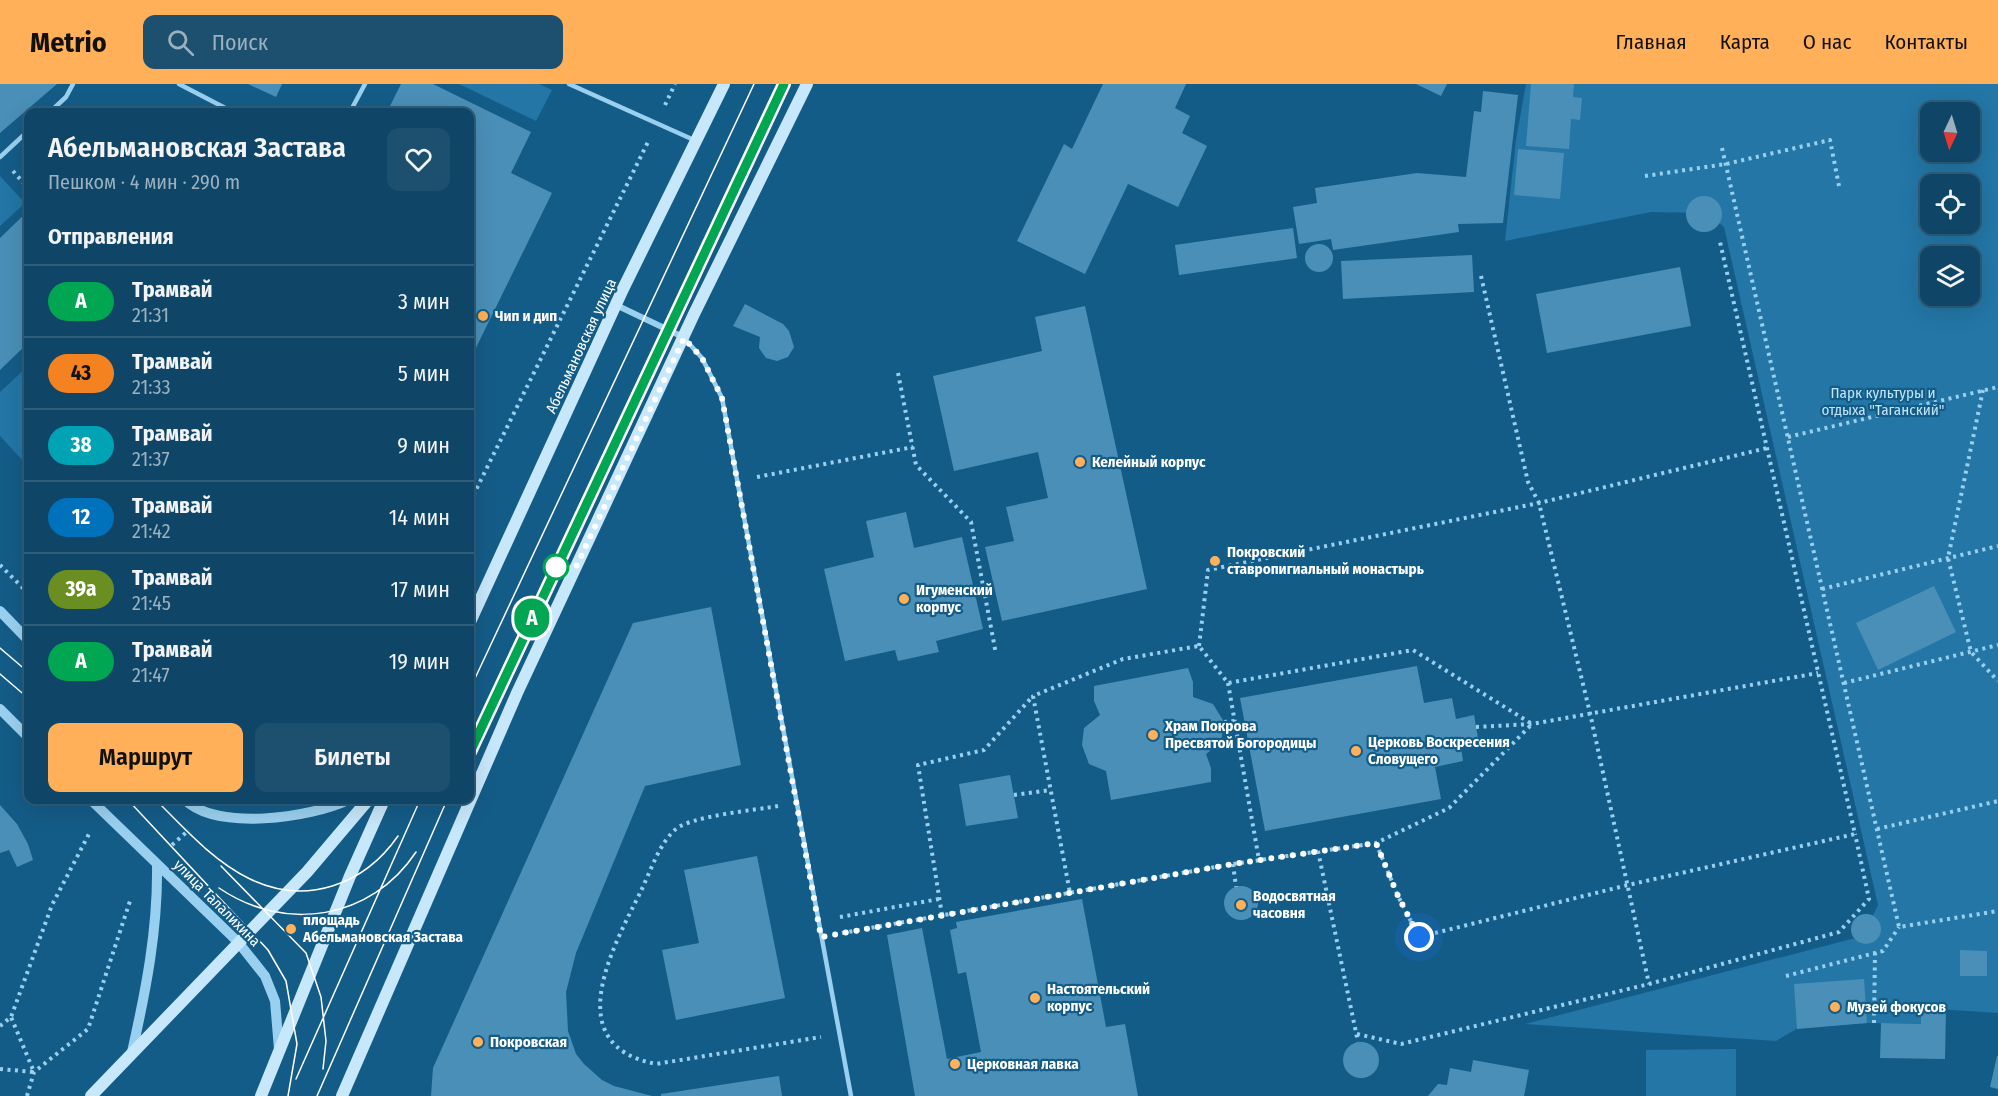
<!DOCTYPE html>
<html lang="ru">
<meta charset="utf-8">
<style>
:root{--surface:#0f4566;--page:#1d4f6f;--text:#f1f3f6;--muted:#9bb1bf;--line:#2f5d7a;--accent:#ffb058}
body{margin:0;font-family:"Fira Sans Condensed",sans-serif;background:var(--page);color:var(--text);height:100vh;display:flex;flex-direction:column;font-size:22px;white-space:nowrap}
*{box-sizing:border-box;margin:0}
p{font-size:20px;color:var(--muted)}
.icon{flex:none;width:33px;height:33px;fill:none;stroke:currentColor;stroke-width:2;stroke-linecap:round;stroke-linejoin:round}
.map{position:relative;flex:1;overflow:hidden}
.sheet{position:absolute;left:24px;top:24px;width:450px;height:696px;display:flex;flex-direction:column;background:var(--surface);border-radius:12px;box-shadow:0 6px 24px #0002,0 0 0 2px var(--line)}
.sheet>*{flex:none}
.badge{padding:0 12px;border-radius:20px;font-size:21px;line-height:39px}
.needle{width:39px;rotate:184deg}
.buttons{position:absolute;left:1920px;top:18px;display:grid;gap:12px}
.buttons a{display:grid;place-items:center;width:60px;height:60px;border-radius:12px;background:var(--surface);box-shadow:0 6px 24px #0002,0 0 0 2px var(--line);font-size:30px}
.you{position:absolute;width:30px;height:30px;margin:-15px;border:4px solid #fff;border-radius:50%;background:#1a73e8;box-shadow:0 0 0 9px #1a73e833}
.map>.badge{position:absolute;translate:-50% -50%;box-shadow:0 0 0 3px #fff}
h2{padding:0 24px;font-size:22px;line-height:54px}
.round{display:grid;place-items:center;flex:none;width:63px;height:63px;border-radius:12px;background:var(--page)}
.summary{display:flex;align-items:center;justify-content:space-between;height:102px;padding:0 24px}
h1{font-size:28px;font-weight:600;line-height:45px}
.primary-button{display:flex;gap:12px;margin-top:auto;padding:12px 24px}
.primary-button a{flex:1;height:69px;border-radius:12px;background:var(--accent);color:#111;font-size:24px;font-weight:600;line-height:69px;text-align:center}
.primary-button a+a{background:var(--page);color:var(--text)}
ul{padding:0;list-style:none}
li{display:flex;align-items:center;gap:18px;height:72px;padding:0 24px;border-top:2px solid var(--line)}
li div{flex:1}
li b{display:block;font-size:22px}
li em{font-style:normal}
li .badge{min-width:66px;font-weight:700;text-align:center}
header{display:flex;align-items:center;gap:36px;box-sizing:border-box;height:84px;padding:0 30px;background:var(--accent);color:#111}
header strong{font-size:28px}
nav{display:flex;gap:33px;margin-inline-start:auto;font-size:21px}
.search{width:420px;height:54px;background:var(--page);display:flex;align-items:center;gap:15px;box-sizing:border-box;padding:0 21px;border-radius:12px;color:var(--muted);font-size:22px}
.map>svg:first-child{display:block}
.green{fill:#2376a6;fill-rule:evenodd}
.building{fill:#4a8fb7}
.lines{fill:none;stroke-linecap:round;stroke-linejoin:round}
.path{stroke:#9ad0ef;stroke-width:4;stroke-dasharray:3 4.5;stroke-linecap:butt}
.service{stroke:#9ad0ef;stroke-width:4.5}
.minor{stroke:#9ad0ef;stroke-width:6}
.tertiary{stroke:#9ad0ef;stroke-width:10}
.secondary{stroke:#c7e7fa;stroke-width:12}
.tram{stroke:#fff;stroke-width:1.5}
.line-casing{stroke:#fff;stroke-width:14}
.line{stroke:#00a651;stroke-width:9}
.walk{stroke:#fff;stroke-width:6;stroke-dasharray:0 10.8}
.poi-dot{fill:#ffb058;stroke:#145c88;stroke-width:2}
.stop-dot{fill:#fff;stroke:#00a651;stroke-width:3}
.labels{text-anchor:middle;stroke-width:4.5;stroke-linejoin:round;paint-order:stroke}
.poi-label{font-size:15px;font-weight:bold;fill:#fff;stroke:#145c88;text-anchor:start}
.street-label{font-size:15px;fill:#fff;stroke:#145c88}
.park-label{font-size:15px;fill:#c0e6fb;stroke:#145c88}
</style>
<header>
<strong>Metrio</strong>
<div class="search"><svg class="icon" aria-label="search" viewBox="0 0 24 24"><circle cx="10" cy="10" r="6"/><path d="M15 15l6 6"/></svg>Поиск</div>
<nav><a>Главная</a><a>Карта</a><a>О нас</a><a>Контакты</a></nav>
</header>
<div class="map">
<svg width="1998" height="1012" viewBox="0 0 1998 1012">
<rect width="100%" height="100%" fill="#145c88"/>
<path class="green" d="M459,0H539L552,6L536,37Z
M1526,0H1998V929L1922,924L1921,940L1867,939L1798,944L1776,957L1525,940L1863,852L1878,821L1724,143L1707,129L1651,128L1505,157L1516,56ZM1930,28H1970V68H1930ZM1930,100H1970V140H1930ZM1930,172H1970V212H1930Z
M0,92L25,119L0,142Z
M28,282V374L24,378L0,352V308Z
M1736,965V1012H1646V966Z"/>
<path class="building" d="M0,0H57L0,49Z
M248,0H282L276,13Z
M401,0H433L531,48L511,89L552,109L470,276V28H387Z
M1103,0H1186L1175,24L1190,32L1182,49L1207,62L1178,123L1128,100L1085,190L1017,157L1064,60L1072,65Z
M1416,0H1447L1441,12Z
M1531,0H1574L1573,13L1582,14L1580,36L1571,35L1569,65L1526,62Z
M1483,7L1518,11L1503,139L1458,140L1459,148L1333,166L1331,155L1299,160L1293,123L1317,119L1315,104L1417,89L1466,93L1474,27L1481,28Z
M1518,65L1564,69L1560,115L1514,111Z
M1686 130a18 18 0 1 1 36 0a18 18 0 1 1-36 0Z
M28,127V259L0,286V154Z
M1293,144L1297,174L1179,191L1175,161Z
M1305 174a14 14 0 1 1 28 0a14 14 0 1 1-28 0Z
M1472,171L1474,208L1343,215L1341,177Z
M1680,183L1691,242L1547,269L1536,210Z
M745,220L783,240L789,247L794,263L788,273L777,277L766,274L759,264L760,253L733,242Z
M1085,222L1147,505L1002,537L985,463L1014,457L1006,423L1048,414L1038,368L954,387L933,292L1042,267L1035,233Z
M906,428L914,464L962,453L983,545L936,557L939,568L898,577L895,566L845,577L824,485L874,473L866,437Z
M1934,502L1956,548L1878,586L1856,539Z
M711,523L741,681L645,702L576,869L566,908L568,947L576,970L584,980L602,996L614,1002L652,1012H431L433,984L633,539Z
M1417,582L1424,619L1452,614L1456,635L1474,631L1478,654L1460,657L1463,677L1435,683L1441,715L1265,747L1240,614Z
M1188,584L1193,598V613L1213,620L1224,638L1221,658L1206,670L1211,684V698L1111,716L1106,687L1089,680L1082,661L1084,644L1100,631L1094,617V602Z
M1010,691L1018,734L966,742L959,700Z
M0,721L17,740L28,760L33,776L17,783L9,766L0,769Z
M757,772L785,914L676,936L662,866L699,859L684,786Z
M1224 819a17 17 0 1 1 34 0a17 17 0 1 1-34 0Z
M1082,815L1106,943L1125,940L1138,1012H915L887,851L922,844L947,975L981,968L966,888L958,890L950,846L957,844L956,838Z
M1851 845a15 15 0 1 1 30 0a15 15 0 1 1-30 0Z
M1960,866L1987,867V892H1960Z
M1864,895L1867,939L1797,945L1794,900Z
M1921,924L1946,925L1945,975L1880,974L1881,939L1921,940Z
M1343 976a18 18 0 1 1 36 0a18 18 0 1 1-36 0Z
M1997,972H1998V1005L1990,1003Z
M1473,976L1529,986L1524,1012H1428L1438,1000L1447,1001L1450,984L1471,988Z
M779,992L782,1012H661V1010Z"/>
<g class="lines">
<path class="path" d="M665,21L675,0
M1722,64L1899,843L1998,827
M13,87L28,104
M1645,92L1726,80L1830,56L1839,102
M1481,192L1528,398L1539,419L1590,629L1649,900
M898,289L916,381L971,438L996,570
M1983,306L1948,474L1971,568L1998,597
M1788,353L1998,303
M757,393L913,363
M470,418L648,58
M0,481L28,509
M1822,505L1998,462
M1199,562L1208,486L1539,419L1767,364
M1228,599L1259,776
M1844,599L1998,561
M1224,638L1235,637
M1476,643L1532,640L1818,589
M1014,711L1051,706
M778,722C756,726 691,732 676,745C659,759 650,789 640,809C612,865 559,961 656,980L821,953
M1877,745L1998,717
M1376,759L1398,812L1419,853L1628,801L1855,750L1720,158
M172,761L189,746
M1318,767L1358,958
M1233,780L1236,803
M942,831L918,681L984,666L1033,612
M840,833L939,815
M842,849L1233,780L1376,759L1449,724L1532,640L1413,566L1228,599L1199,562L1123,575L1033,612L1070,809
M1786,892L1883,867L1899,843
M1874,939L1875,868
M0,942L11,933L52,821L90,748
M1357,950L1401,960L1649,900L1839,848L1869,815L1855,750
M0,985L34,988L11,933
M27,1012L34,988L88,945L130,817"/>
<path class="service" d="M179,0L233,28
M569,0L694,56
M50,28L66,13L73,0
M350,28L365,0
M0,73L28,47
M685,255L702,274L722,314L851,1012"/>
<path class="minor" d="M616,221L683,253"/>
<path class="tertiary" d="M0,527L28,556
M0,625L28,653
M91,716L238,858L265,892L275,917L279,965
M185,716C217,747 310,734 348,716
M132,968C146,906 158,845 157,781"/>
<path class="secondary" d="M470,538L623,205L724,0
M91,1012L307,788L368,716
M261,1012L350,792L384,716
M342,1012L517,609L694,230L807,0"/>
<path class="tram" d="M0,564L28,588
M0,590L28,614
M470,605L754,0
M470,668L784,0
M128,716L268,866L286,897L297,960L288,1012
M156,716C184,744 213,777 250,795C306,822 364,801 398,752
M221,782L306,869L321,913L326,957L323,985
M219,804C285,849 371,836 416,768
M296,995L420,716
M317,1012L447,716"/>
</g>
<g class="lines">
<defs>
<path id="line" d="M470,668L784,0"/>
</defs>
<use href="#line" class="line-casing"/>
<use href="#line" class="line"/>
<path class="walk" d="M556,483H576L684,254L702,274L722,314L821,853L1233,780L1376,759L1398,812L1419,853"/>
</g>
<g class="poi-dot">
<circle cx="483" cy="232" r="6"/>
<circle cx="1080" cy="378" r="6"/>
<circle cx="1215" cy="477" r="6"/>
<circle cx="904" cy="515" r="6"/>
<circle cx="1153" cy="651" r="6"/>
<circle cx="1356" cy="667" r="6"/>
<circle cx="1241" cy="821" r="6"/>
<circle cx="291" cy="845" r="6"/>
<circle cx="1035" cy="914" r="6"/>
<circle cx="1835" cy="923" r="6"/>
<circle cx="478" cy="958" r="6"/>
<circle cx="955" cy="980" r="6"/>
</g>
<circle class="stop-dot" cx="556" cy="483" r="12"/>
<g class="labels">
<g class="poi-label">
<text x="495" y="237">Чип и дип</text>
<text x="1092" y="383">Келейный корпус</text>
<text x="1227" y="473">Покровский<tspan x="1227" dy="17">ставропигиальный монастырь</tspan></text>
<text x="916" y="511">Игуменский<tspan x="916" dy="17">корпус</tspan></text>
<text x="1165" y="647">Храм Покрова<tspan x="1165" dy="17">Пресвятой Богородицы</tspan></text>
<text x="1368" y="663">Церковь Воскресения<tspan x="1368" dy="17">Словущего</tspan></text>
<text x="1253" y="817">Водосвятная<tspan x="1253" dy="17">часовня</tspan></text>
<text x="303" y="841">площадь<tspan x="303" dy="17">Абельмановская Застава</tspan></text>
<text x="1047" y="910">Настоятельский<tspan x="1047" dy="17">корпус</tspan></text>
<text x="1847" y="928">Музей фокусов</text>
<text x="490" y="963">Покровская</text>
<text x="967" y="985">Церковная лавка</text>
</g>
<g class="street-label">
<text transform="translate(581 262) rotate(-65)" y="5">Абельмановская улица</text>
<text transform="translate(217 819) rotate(45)" y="5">улица Талалихина</text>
</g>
<g class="park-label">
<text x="1883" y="314">Парк культуры и<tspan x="1883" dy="17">отдыха "Таганский"</tspan></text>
</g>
</g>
</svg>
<div class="buttons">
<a><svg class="needle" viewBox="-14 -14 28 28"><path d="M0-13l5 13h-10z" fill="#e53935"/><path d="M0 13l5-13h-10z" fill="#9bb1bf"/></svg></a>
<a><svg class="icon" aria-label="locate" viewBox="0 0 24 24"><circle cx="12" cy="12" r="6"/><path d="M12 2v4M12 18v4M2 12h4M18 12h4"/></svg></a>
<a><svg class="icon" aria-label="layers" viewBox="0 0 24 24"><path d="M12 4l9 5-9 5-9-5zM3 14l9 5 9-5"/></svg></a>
</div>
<div class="you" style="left:1419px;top:853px"></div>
<b class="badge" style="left:532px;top:534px;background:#00a651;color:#fff">А</b>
<section class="sheet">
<div class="summary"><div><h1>Абельмановская Застава</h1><p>Пешком · 4 мин · 290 m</p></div><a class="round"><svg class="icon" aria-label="heart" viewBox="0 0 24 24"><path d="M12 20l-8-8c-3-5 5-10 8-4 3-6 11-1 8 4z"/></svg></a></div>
<h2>Отправления</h2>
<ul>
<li><span class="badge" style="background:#00a651;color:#fff">А</span><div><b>Трамвай</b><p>21:31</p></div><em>3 мин</em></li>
<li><span class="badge" style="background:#f58220;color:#111">43</span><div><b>Трамвай</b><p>21:33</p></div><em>5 мин</em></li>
<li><span class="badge" style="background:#00a3b4;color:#fff">38</span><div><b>Трамвай</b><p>21:37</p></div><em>9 мин</em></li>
<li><span class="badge" style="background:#0072bc;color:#fff">12</span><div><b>Трамвай</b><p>21:42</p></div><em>14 мин</em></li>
<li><span class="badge" style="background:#6b8e23;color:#fff">39а</span><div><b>Трамвай</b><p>21:45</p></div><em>17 мин</em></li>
<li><span class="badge" style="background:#00a651;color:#fff">А</span><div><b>Трамвай</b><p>21:47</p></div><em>19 мин</em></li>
</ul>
<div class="primary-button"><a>Маршрут</a><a>Билеты</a></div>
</section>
</div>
